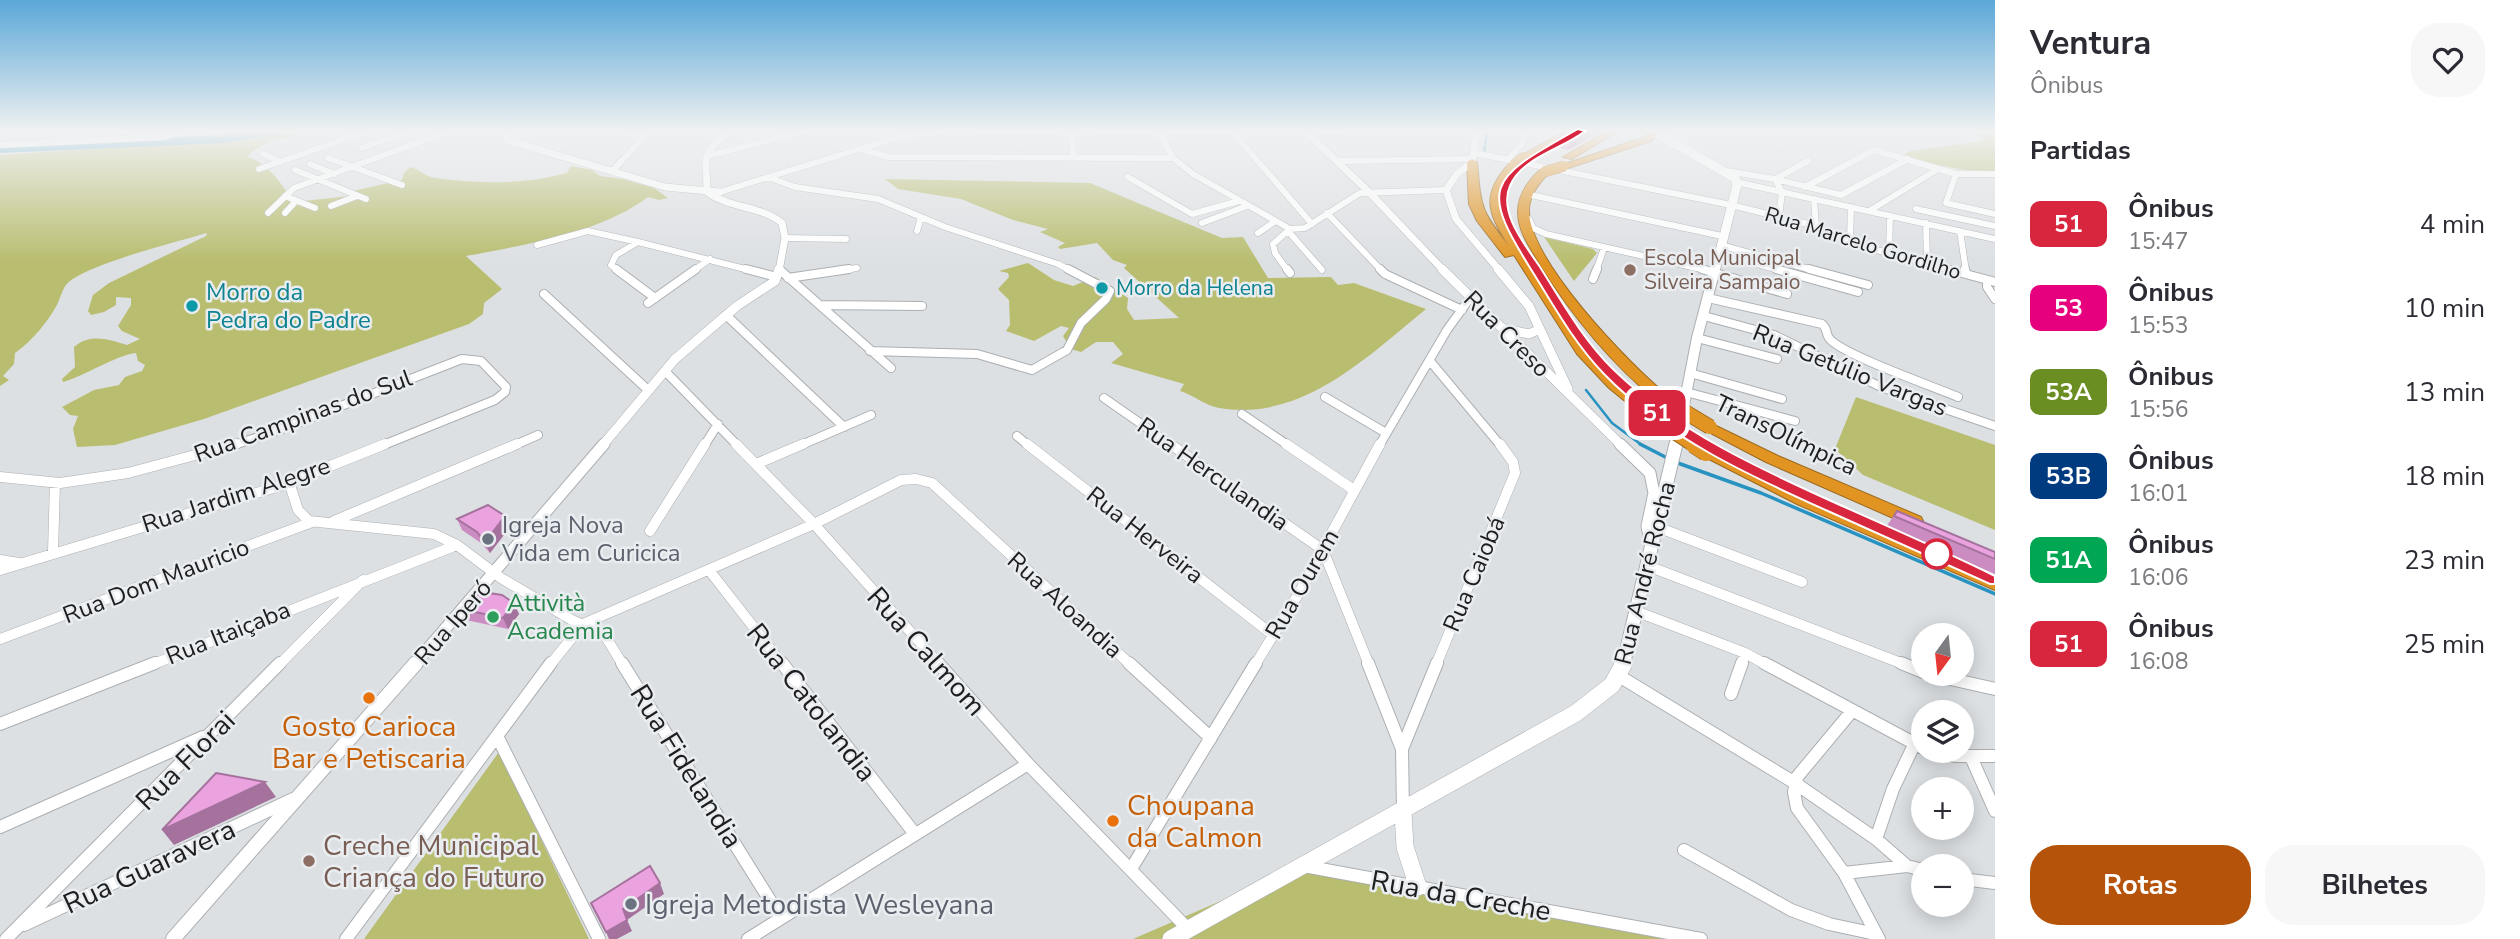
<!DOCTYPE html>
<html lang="pt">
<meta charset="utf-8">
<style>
:root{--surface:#fff;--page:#f7f7f7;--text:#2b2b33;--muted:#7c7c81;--accent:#b45309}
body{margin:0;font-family:"Nunito Sans",sans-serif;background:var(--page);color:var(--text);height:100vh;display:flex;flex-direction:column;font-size:26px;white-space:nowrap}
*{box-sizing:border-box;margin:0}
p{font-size:23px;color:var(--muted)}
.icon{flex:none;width:38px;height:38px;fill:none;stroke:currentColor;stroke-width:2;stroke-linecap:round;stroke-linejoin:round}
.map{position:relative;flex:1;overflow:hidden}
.drawer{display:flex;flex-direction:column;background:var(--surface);width:525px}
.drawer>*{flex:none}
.badge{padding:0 14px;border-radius:10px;font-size:24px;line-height:46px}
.needle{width:46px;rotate:195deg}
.controls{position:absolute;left:1911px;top:623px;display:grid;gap:14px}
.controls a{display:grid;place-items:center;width:63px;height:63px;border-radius:50%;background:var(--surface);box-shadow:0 4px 18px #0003;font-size:35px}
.map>.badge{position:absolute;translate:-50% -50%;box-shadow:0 0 0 4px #fff}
h2{padding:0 35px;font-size:26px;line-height:63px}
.round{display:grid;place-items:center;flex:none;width:74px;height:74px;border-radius:28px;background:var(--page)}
.summary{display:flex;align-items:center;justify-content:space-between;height:119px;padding:0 35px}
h1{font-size:33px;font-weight:700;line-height:52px}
.cta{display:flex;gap:14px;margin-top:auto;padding:14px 35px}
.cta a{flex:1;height:80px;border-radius:28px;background:var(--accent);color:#fff;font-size:28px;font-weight:700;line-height:80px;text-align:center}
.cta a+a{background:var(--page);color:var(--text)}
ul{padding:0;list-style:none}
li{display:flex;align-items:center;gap:21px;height:84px;padding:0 35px}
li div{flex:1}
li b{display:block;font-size:26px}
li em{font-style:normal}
li .badge{min-width:77px;font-weight:700;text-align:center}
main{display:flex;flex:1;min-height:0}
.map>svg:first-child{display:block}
.green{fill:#b8bd6f}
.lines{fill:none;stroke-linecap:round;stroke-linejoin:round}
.stream-far1{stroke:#2893c1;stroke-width:2.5}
.stream{stroke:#2893c1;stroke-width:3.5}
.river{fill:#2893c1;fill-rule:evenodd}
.minor-far3-casing{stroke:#acafb2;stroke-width:7}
.minor-far2-casing{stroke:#acafb2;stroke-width:10}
.minor-far1-casing{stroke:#acafb2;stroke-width:11}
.minor-casing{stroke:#acafb2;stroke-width:14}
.tertiary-far3-casing{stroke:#acafb2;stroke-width:8}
.tertiary-far2-casing{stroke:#acafb2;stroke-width:10}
.tertiary-far1-casing{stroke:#acafb2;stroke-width:13}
.tertiary-casing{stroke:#acafb2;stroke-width:16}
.secondary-far3-casing{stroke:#acafb2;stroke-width:10}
.secondary-far2-casing{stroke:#acafb2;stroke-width:12}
.secondary-far1-casing{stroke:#acafb2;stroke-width:15}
.secondary-casing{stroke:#acafb2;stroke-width:18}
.motorway-casing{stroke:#9c6b21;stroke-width:2}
.minor-far3{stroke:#fff;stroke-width:6}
.minor-far2{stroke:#fff;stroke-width:8}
.minor-far1{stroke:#fff;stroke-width:10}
.minor{stroke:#fff;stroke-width:12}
.tertiary-far3{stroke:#fff;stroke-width:7}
.tertiary-far2{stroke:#fff;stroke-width:9}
.tertiary-far1{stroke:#fff;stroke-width:11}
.tertiary{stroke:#fff;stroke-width:14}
.secondary-far3{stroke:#fff;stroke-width:9}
.secondary-far2{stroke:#fff;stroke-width:10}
.secondary-far1{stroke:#fff;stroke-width:13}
.secondary{stroke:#fff;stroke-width:17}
.motorway{fill:#e19422;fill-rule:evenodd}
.motorway-bridge-far2-casing{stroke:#9c6b21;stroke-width:11;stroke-linecap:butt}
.motorway-bridge-far1-casing{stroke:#9c6b21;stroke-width:16;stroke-linecap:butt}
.motorway-bridge-casing{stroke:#9c6b21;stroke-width:19;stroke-linecap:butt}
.motorway-bridge-far2{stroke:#e19422;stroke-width:10}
.motorway-bridge-far1{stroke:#e19422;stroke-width:14}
.motorway-bridge{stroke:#e19422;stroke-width:18}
.wall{fill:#ca8cc1}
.shaded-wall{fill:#a4729d}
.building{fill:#eba3e0;stroke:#a4729d;stroke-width:2}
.line{fill:#d7263d;stroke:#fff;stroke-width:2}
.education-dot{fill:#8d6e63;stroke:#eaedf0;stroke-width:2.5}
.culture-dot{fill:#0f9aa8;stroke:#eaedf0;stroke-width:2.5}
.worship-dot{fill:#6b7280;stroke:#eaedf0;stroke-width:2.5}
.stop-dot{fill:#fff;stroke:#d7263d;stroke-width:3.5}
.leisure-dot{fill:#2e9e5b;stroke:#eaedf0;stroke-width:2.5}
.food-dot{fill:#e8710a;stroke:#eaedf0;stroke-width:2.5}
.labels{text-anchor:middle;stroke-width:5;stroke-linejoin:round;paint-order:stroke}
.far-street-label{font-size:21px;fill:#1d1e1f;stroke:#eaedf0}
.far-education-label{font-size:21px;fill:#785e54;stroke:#eaedf0;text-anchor:start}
.far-culture-label{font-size:21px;fill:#0d838f;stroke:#eaedf0;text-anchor:start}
.culture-label{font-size:24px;fill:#0d838f;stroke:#eaedf0;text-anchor:start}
.street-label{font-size:24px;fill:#1d1e1f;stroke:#eaedf0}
.worship-label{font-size:24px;fill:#5b616d;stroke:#eaedf0;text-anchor:start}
.leisure-label{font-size:24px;fill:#27864d;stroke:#eaedf0;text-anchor:start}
.near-street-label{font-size:28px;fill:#1d1e1f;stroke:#eaedf0}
.near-food-label{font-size:28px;fill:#c56008;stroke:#eaedf0}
.near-education-label{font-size:28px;fill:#785e54;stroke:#eaedf0;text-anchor:start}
.near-worship-label{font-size:28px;fill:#5b616d;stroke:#eaedf0;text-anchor:start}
</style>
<main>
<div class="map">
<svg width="1995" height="939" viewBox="0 0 1995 939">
<rect width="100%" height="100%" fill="#dde0e3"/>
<path class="green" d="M281,131H317C292,138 266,137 247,157C266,161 283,185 293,202L351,196L353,191L402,180L404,173L410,167C419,169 426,177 435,178C481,184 523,185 567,173L571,166L592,170L600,176L623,179L654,188L668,198L659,200L648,197C600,233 524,245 466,256L502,289L484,303L483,314L469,324L204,419L115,445L77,447L73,429L78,416L70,415L62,407L94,390L119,385L125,377L142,371L145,365L138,361L136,353C116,355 85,376 63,382L62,379L75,367L74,347C90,333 108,339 127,345L140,339L122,331L118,326L131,305V298L116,297V305L104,312L91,315L88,311L93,295L109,283L206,236L207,233C180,241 80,266 66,285C62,290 60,299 57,305C46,324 33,340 15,353L14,364L3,376L9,380L0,386V155L228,139Z
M1966,131H1995V171C1962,172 1935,165 1904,155L1910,151L1982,141L1983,138Z
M885,179L1090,183L1222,238L1243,237L1268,278L1331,277L1338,285L1354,283L1426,309C1367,357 1302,422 1219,408C1206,406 1193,395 1180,391L1184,384L1111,363L1123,354L1113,342H1096L1081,352L1071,349L1063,336L1069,328L1061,326L1034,341L1006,331L1010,325L1009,300L998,289L1009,277L1008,273L999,271L1028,263L1054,280L1073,286L1095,277L1128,298L1127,309L1134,320L1179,318L1124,268L1127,265L1113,260L1097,243L1060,249L1058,247L1065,243L1040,232L1048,229L1013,220L961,199L898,189Z
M1544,237L1593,249L1597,253L1574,281Z
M1856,397L1995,445V530L1863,475L1835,449Z
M499,752L589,939H364Z
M1311,862L1708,939H1133Z"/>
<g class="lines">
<path class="stream-far1" d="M1484,153L1487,131
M1586,390L1612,423L1643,446"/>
<path class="stream" d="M1640,444L1675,462L1761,493L1995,594"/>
<path class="river" d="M254,131H281L275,135L222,143L0,153V145L222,135Z"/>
<defs>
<path id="minor-far3" d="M123,131L142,136
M623,131L644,136
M978,131L1233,132
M1072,131L1073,157
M1232,131L1312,224
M1317,131H1342
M1159,132L1173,158L1193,174L1290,229L1305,228L1360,193L1446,190
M0,145L164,137L184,131
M362,148L408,131
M860,149L889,157L1173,158
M1475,153L1731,205L1808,224L1862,246L1954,271
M263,154L281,162
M707,156L806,131
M328,158L402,185
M1508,159L1522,144L1525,131
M1338,161L1473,159
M310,164L334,174
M259,169L368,131
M295,170L366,199
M613,170L650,131
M1726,171L1775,179L1841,195L1908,159
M1956,174L1946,203L1995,214
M768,177L795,187L878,199L945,227L1058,264L1071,271
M1128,177L1192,214L1239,201
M1736,182L1995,239
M1805,187L1874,150L1956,174H1995
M720,192L902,136L949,131
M1531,195L1722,236
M285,196L315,208
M1814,199L1816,226
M331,206L357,196
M1916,209L1995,226
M1869,211L1938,169
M268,213L294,188L450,131
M285,213L296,201
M1327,213L1382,271
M1779,217L1782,192L1775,179L1808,161
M1529,219L1533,228L1546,234L1710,271
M1202,223L1247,206
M1926,223L1927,263
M917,231L921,217
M1288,231L1322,270
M1960,231L1966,271
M1258,233L1274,222
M785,238L846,239
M1850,240L1851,207
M537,245L588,231L638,242
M1720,245L1816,271
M1718,253L1782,271
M1889,253L1890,216
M619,271L611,265L616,255L638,242L753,271
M693,271L710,259
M837,271L857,268
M1288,271L1275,253L1273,244L1290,229
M1596,271L1604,248"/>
<path id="minor-far2" d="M616,269L655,298
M746,269L777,277
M1287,269L1290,273
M1380,269L1385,274L1462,310
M1702,269L1787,294
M1776,269L1858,292
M1809,269L1868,285
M1947,269L1995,282
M1965,269L1966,273
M780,270L891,368
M788,278L849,269
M1593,279L1597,269
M1987,280V287L1995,299
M544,294L648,390
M1708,298L1822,324C1828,329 1825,332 1829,338C1840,354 1935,387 1958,397
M648,303L696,269
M820,305L922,306
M726,315L844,427
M1704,316L1774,335L1881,387L1995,426
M1697,338L1777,359
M870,351L977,354L1032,370L1067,350L1081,323L1106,299L1110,291L1068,269
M1430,361L1501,446
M665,371L738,446
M1690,373L1782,399
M1686,392L1795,421
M1325,397L1386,433
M1104,398L1173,446
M1242,414L1289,446
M1017,436L1029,446
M231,446L274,432L462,359L481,361L506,387L505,392L495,400L381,446
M513,446L538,435
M704,446L718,424
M799,446L871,415
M1379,446L1447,330L1470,298"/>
<path id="minor-far1" d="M736,444L814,524L940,665
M1027,444L1273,635
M1170,444L1323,550L1369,665
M1286,444L1354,490
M756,464L803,444
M0,477L60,483L128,473L236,444
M289,482L298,510L309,521L434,534L457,545L501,578L572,620L604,634L623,665
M334,521L517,444
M1657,527L1802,582
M650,531L705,444
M53,552L55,483
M0,560L19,563
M1648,566L1906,665
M0,570L283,485L385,444
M709,570L783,665
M1638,612L1745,653L1767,665
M0,639L312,522
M151,665L457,545
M279,665L363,580
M550,665L583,624L814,524L901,480L916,479L932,483L1131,665
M1255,665L1299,593L1380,444
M1436,665L1515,473L1513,462L1500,444
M1741,665L1745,653"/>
<path id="minor" d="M622,663L781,918
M782,663L915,834
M938,663L1028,764L1189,930
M1129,663L1211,738
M1368,663L1402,749
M1764,663L1923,748
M1901,663L1923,672
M1928,674L1995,689
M1619,676L1795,783L1876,839
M1731,694L1742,663
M1852,711L1797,777L1794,792L1797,808L1844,873L1879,939
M0,724L155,663
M497,736L599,939
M1931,751L1955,756H1995
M1971,757L1995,811
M1403,811L1402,749L1437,663
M0,827L203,737
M1684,850L1791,910L1829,924L1876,934
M1304,866L1701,939
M1907,866L1876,839L1893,789L1914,745
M1131,869L1256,663
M1844,873L1907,866L1923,870
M1962,879L1995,883
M24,925L293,799
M6,939L280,663
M346,939L551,663
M748,939L1028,764"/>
<path id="tertiary-far3" d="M506,131L507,140L665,187L720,192
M730,131C698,155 707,158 707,192C730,209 760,205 782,223L785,238L779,271
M1305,131L1369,192L1444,271
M1477,131L1472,162L1457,174L1446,190L1456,219L1500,271"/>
<path id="tertiary-far2" d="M1442,269L1622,446
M1498,269L1529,306L1568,389
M1505,329L1529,334L1540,329
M602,446L675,359L737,306L775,281L779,269"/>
<path id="tertiary-far1" d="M1620,444L1650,473L1654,493L1647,526L1651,545
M414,665L604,444"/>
<path id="tertiary" d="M173,939L416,663"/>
<path id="secondary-far3" d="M1653,131L1735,178L1737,185L1715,271"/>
<path id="secondary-far2" d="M1676,446L1697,338L1715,269"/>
<path id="secondary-far1" d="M1623,665L1676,444"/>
<path id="secondary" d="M1403,812L1405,847L1418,887
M1171,939L1576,713L1612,685L1624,663"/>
<path id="motorway" d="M1565,131H1576L1528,159L1519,157Z
M1607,131H1618L1572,159L1563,157Z
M1642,131H1652L1657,135L1651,141L1568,168L1559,166L1645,137L1646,135Z
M1472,159L1477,162C1481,207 1480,210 1509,246C1487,212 1481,194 1510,163H1518L1519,165L1505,181L1500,192L1506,223L1587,348L1619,382L1663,418L1665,421L1663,424H1653L1609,388L1577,354L1514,255L1505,257L1477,221L1469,204L1467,162Z
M1540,170L1549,172C1540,183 1530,193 1529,209C1527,259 1629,364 1667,395L1669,398L1667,401H1657C1610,362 1573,317 1541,266C1531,249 1518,232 1518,212C1518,194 1528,181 1540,170Z
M1710,423L1778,456L1921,517L1923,521L1921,525H1909L1766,462L1705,430L1703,427L1705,424Z
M1706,447L1809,496L1995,577V590L1797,504L1701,455L1698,452L1701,449Z"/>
</defs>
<use href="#minor-far3" class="minor-far3-casing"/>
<use href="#minor-far2" class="minor-far2-casing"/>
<use href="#minor-far1" class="minor-far1-casing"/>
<use href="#minor" class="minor-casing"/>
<use href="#tertiary-far3" class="tertiary-far3-casing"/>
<use href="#tertiary-far2" class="tertiary-far2-casing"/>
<use href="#tertiary-far1" class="tertiary-far1-casing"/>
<use href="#tertiary" class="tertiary-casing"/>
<use href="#secondary-far3" class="secondary-far3-casing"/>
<use href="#secondary-far2" class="secondary-far2-casing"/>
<use href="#secondary-far1" class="secondary-far1-casing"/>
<use href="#secondary" class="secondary-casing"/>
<use href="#motorway" class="motorway-casing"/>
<use href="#minor-far3" class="minor-far3"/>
<use href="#minor-far2" class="minor-far2"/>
<use href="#minor-far1" class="minor-far1"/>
<use href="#minor" class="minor"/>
<use href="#tertiary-far3" class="tertiary-far3"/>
<use href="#tertiary-far2" class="tertiary-far2"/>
<use href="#tertiary-far1" class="tertiary-far1"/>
<use href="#tertiary" class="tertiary"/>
<use href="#secondary-far3" class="secondary-far3"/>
<use href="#secondary-far2" class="secondary-far2"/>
<use href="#secondary-far1" class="secondary-far1"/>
<use href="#secondary" class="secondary"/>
<use href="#motorway" class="motorway"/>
<defs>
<path id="motorway-bridge-far2" d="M1514,165L1524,157
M1544,172L1564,166"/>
<path id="motorway-bridge-far1" d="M1662,398L1710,427
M1658,421L1696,446"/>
<path id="motorway-bridge" d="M1694,444L1706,452"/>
</defs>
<use href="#motorway-bridge-far2" class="motorway-bridge-far2-casing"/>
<use href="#motorway-bridge-far1" class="motorway-bridge-far1-casing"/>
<use href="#motorway-bridge" class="motorway-bridge-casing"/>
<use href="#motorway-bridge-far2" class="motorway-bridge-far2"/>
<use href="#motorway-bridge-far1" class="motorway-bridge-far1"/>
<use href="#motorway-bridge" class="motorway-bridge"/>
</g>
<path class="wall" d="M1572,131H1599L1598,133L1568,150L1556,147L1559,138Z
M1897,511L1995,552V574L1886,527Z
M505,516L510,527L490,553L481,543L462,530L457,519Z
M461,609L519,614L508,629L466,620Z"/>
<path class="shaded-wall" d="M1590,131H1599L1598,133L1568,150L1571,142Z
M505,516L510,527L490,553L485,542Z
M514,603L519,614L508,629L503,618Z
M265,782L276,797L174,845L162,830Z
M660,883L664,894L627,920L632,931L617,939H609L606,932L623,909Z"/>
<path class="building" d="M1572,131H1590L1571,142L1559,138Z
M488,505L505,516L485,542L477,532L457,519Z
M1897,511L1995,552V559L1894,516Z
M489,593L502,595L514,603L503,618L461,609L475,596Z
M216,773L265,782L162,830Z
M650,866L660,883L623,909L627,920L606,932L591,903Z"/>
<linearGradient id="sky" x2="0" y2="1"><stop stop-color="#5ba7d8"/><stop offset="0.5" stop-color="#f0f1f2"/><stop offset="1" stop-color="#f0f1f2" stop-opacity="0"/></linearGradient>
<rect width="1995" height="262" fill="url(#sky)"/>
<path class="line" d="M1578,129L1585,131C1563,149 1522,157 1510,186C1498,213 1526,246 1540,267C1562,302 1584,341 1614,370C1678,432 1760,469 1840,505C1894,529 1947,552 1995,576V584H1990C1936,560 1883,536 1830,512C1750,476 1666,438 1604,374C1577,346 1557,312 1537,279C1478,186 1485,181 1578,129Z"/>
<g class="education-dot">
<circle cx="1630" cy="270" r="7"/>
<circle cx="309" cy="861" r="7"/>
</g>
<g class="culture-dot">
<circle cx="1102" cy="288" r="7"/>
<circle cx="192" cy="306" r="7"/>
</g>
<g class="worship-dot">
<circle cx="488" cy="539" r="7"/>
<circle cx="631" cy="904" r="7"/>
</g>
<circle class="stop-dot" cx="1937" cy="554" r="14"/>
<circle class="leisure-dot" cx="493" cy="617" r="7"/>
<g class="food-dot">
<circle cx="369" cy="698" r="7"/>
<circle cx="1113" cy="821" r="7"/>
</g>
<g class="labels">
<g class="far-street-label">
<text transform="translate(1863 243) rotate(17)" y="7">Rua Marcelo Gordilho</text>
</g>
<g class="far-education-label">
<text x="1644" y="265">Escola Municipal<tspan x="1644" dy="24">Silveira Sampaio</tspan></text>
</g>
<g class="far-culture-label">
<text x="1116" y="295">Morro da Helena</text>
</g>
<g class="culture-label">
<text x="206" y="300">Morro da<tspan x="206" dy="28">Pedra do Padre</tspan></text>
</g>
<g class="street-label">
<text transform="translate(1507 334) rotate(45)" y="8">Rua Creso</text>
<text transform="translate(1850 370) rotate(22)" y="8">Rua Getúlio Vargas</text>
<text transform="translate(303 416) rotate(-20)" y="8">Rua Campinas do Sul</text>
<text transform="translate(1786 435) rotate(26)" y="8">TransOlímpica</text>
<text transform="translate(1213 474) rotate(35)" y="8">Rua Herculandia</text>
<text transform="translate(236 495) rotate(-18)" y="8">Rua Jardim Alegre</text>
<text transform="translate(1145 535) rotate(38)" y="8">Rua Herveira</text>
<text transform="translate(1645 573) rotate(-76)" y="8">Rua André Rocha</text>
<text transform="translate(1474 574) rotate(-67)" y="8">Rua Caiobá</text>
<text transform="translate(156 581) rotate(-21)" y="8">Rua Dom Mauricio</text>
<text transform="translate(1302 584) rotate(-60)" y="8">Rua Ourem</text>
<text transform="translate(1065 605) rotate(42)" y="8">Rua Aloandia</text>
<text transform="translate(453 622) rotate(-49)" y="8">Rua Iperó</text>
<text transform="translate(228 633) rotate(-22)" y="8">Rua Itaiçaba</text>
</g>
<g class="worship-label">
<text x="502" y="533">Igreja Nova<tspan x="502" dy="28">Vida em Curicica</tspan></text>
</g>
<g class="leisure-label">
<text x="507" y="611">Attività<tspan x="507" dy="28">Academia</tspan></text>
</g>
<g class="near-street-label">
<text transform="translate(927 651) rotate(48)" y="10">Rua Calmom</text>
<text transform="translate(812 702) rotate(52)" y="10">Rua Catolandia</text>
<text transform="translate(185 760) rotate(-45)" y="10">Rua Florai</text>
<text transform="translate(687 766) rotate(58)" y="10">Rua Fidelandia</text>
<text transform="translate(149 866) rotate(-25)" y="10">Rua Guaravera</text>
<text transform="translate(1461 895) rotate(10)" y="10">Rua da Creche</text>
</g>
<g class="near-food-label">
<text x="369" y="736">Gosto Carioca<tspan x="369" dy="32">Bar e Petiscaria</tspan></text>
<text x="1127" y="815" text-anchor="start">Choupana<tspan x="1127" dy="32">da Calmon</tspan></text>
</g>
<g class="near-education-label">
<text x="323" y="855">Creche Municipal<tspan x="323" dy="32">Criança do Futuro</tspan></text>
</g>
<g class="near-worship-label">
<text x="645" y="914">Igreja Metodista Wesleyana</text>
</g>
</g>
</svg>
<div class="controls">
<a><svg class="needle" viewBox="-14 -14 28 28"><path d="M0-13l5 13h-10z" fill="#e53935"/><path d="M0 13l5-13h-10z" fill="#7c7c81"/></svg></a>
<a><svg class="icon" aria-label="layers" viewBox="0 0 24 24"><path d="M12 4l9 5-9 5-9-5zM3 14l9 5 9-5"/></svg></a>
<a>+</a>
<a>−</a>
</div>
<b class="badge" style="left:1657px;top:413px;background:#d7263d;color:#fff">51</b>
</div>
<section class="drawer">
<div class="summary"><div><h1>Ventura</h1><p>Ônibus</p></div><a class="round"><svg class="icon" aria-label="heart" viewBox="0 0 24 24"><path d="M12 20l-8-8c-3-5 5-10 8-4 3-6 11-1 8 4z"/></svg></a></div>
<h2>Partidas</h2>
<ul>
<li><span class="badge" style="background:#d7263d;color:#fff">51</span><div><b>Ônibus</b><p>15:47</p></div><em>4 min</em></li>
<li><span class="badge" style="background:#e6007e;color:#fff">53</span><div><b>Ônibus</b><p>15:53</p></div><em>10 min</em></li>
<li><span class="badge" style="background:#6b8e23;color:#fff">53A</span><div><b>Ônibus</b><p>15:56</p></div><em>13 min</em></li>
<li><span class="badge" style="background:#003b80;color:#fff">53B</span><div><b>Ônibus</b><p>16:01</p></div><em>18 min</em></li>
<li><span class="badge" style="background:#00a651;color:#fff">51A</span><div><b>Ônibus</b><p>16:06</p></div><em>23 min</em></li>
<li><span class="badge" style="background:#d7263d;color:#fff">51</span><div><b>Ônibus</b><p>16:08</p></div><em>25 min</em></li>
</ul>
<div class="cta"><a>Rotas</a><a>Bilhetes</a></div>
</section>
</main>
